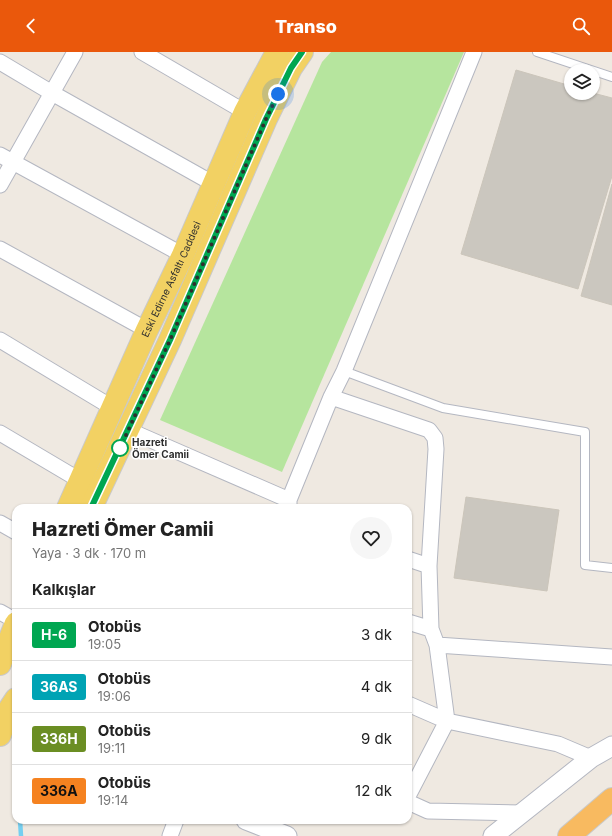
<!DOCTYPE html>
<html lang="tr">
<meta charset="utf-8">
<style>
:root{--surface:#fff;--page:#f6f6f6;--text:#222;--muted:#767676;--line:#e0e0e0;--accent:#ea580c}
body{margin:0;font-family:Inter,sans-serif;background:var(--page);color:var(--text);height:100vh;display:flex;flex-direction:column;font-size:15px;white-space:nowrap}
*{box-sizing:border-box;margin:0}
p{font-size:13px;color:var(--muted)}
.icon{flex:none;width:22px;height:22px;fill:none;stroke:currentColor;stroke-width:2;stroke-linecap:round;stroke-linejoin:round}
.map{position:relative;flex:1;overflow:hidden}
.panel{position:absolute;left:12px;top:452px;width:400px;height:320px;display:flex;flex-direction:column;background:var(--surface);border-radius:12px;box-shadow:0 1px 3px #0004}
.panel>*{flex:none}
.badge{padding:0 8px;border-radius:3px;font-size:14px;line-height:26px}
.fabs{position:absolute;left:564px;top:12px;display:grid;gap:8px}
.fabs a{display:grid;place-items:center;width:36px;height:36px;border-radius:50%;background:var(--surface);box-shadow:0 1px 3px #0004;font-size:20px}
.you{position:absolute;width:20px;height:20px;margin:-10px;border:3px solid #fff;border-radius:50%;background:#1a73e8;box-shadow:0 0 0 6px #1a73e833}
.map>.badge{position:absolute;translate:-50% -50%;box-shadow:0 0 0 2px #fff}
h2{padding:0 20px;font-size:15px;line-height:36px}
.round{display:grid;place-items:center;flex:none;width:42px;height:42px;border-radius:21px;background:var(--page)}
.summary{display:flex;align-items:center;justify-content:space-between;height:68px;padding:0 20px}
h1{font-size:19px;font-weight:800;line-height:30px}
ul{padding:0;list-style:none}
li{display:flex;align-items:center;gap:12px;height:52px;padding:0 20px;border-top:1px solid var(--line)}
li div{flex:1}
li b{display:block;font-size:15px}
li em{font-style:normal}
li .badge{min-width:44px;font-weight:700;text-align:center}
header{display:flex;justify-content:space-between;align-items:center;height:52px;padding:0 20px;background:var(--accent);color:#fff;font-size:18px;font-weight:800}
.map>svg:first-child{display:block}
.green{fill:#b6e59e}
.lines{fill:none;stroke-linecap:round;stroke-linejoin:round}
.stream{stroke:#75cff0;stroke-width:4.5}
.building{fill:#cbc7bf;stroke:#cbc5ba}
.service-casing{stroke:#b4b7c1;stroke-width:10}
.minor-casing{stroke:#b4b7c1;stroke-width:17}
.tertiary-casing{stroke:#b4b7c1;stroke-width:21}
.primary-casing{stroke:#c9c9c9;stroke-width:24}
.trunk-casing{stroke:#c9c9c9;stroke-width:24}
.service{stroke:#fff;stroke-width:8}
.minor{stroke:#fff;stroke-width:15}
.tertiary{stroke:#fff;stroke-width:19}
.primary{stroke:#f2d163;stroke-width:22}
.trunk{stroke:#f8ba60;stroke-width:22}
.line-casing{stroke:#fff;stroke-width:9}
.line{stroke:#00a651;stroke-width:6}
.walk{stroke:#2e2e2e;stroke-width:4;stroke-dasharray:0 7.2}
.stop-dot{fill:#fff;stroke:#00a651;stroke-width:2}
.labels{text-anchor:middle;stroke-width:3;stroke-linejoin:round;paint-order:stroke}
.street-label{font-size:10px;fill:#2e2e2e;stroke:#fff}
.stop-label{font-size:10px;font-weight:bold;fill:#2e2e2e;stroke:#fff;text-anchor:start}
</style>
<header><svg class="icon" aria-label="back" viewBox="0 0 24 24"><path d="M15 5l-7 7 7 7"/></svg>Transo<svg class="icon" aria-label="search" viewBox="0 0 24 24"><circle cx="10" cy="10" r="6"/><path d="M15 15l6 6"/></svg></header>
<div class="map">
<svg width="612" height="784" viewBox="0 0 612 784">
<rect width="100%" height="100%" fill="#efe9e1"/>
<path class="green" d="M331,0H464L282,420L160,368L322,10Z"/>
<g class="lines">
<path class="stream" d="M20,768L21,784"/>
</g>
<path class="building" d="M516,18L571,34V41H593L612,46V124L578,237L461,202Z
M612,132V253L581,244Z
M466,445L559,458L547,539L454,526Z"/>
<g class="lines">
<defs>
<path id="service" d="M537,0L612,25
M344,319L443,356L585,380V513L612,516"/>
<path id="minor" d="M142,0L245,60
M0,10L52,41L214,132
M0,103L183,203
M0,133L75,0
M0,197L147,278
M0,288L113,356
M331,345L429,378L435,386L436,397L429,514
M128,378L289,448
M0,381L81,429
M289,456V448L331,345L344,319L474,0
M0,471L16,480
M408,507L429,514L431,577
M0,560L16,569
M408,570L431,577L437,593L612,605
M408,652L447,669L558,692L591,706
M408,744L447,669L437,593
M408,750L428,759L521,761
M170,784L176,768"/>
<path id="tertiary" d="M246,768L287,784
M493,784L591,706L612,694"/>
<g id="primary">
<path id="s1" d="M68,456L147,278L183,203L245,60L277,0"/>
<path d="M91,456L170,288L266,67L291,16L302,0"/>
<path d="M0,612L16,571"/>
<path d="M0,683L10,656L16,647"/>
</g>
<path id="trunk" d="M569,784L612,747"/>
</defs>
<use href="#service" class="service-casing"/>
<use href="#minor" class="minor-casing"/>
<use href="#tertiary" class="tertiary-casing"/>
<use href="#primary" class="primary-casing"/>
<use href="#trunk" class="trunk-casing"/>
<use href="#service" class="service"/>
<use href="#minor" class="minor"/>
<use href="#tertiary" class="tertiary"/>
<use href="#primary" class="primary"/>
<use href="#trunk" class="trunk"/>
</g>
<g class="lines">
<defs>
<path id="line" d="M91,456L170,288L266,67L291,16L302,0"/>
</defs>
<use href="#line" class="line-casing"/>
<use href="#line" class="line"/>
<path class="walk" d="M120,396L170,288L266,67L278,42"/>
</g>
<circle class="stop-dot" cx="120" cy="396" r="8"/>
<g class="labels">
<g class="street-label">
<text dy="4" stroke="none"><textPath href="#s1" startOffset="251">Eski Edirne Asfaltı Caddesi</textPath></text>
</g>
<g class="stop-label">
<text x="132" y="394">Hazreti<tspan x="132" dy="12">Ömer Camii</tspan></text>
</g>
</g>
</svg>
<div class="fabs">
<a><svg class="icon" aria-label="layers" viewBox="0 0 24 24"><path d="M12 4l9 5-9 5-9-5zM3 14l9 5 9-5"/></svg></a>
</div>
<div class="you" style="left:278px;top:42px"></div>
<section class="panel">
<div class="summary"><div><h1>Hazreti Ömer Camii</h1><p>Yaya · 3 dk · 170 m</p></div><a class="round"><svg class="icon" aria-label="heart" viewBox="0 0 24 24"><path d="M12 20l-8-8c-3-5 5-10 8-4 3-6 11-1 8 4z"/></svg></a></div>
<h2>Kalkışlar</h2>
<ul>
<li><span class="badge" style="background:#00a651;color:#fff">H-6</span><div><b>Otobüs</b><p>19:05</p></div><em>3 dk</em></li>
<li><span class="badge" style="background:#00a3b4;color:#fff">36AS</span><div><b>Otobüs</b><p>19:06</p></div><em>4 dk</em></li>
<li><span class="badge" style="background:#6b8e23;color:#fff">336H</span><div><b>Otobüs</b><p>19:11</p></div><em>9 dk</em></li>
<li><span class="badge" style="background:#f58220;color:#111">336A</span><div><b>Otobüs</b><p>19:14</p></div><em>12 dk</em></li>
</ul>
</section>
</div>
